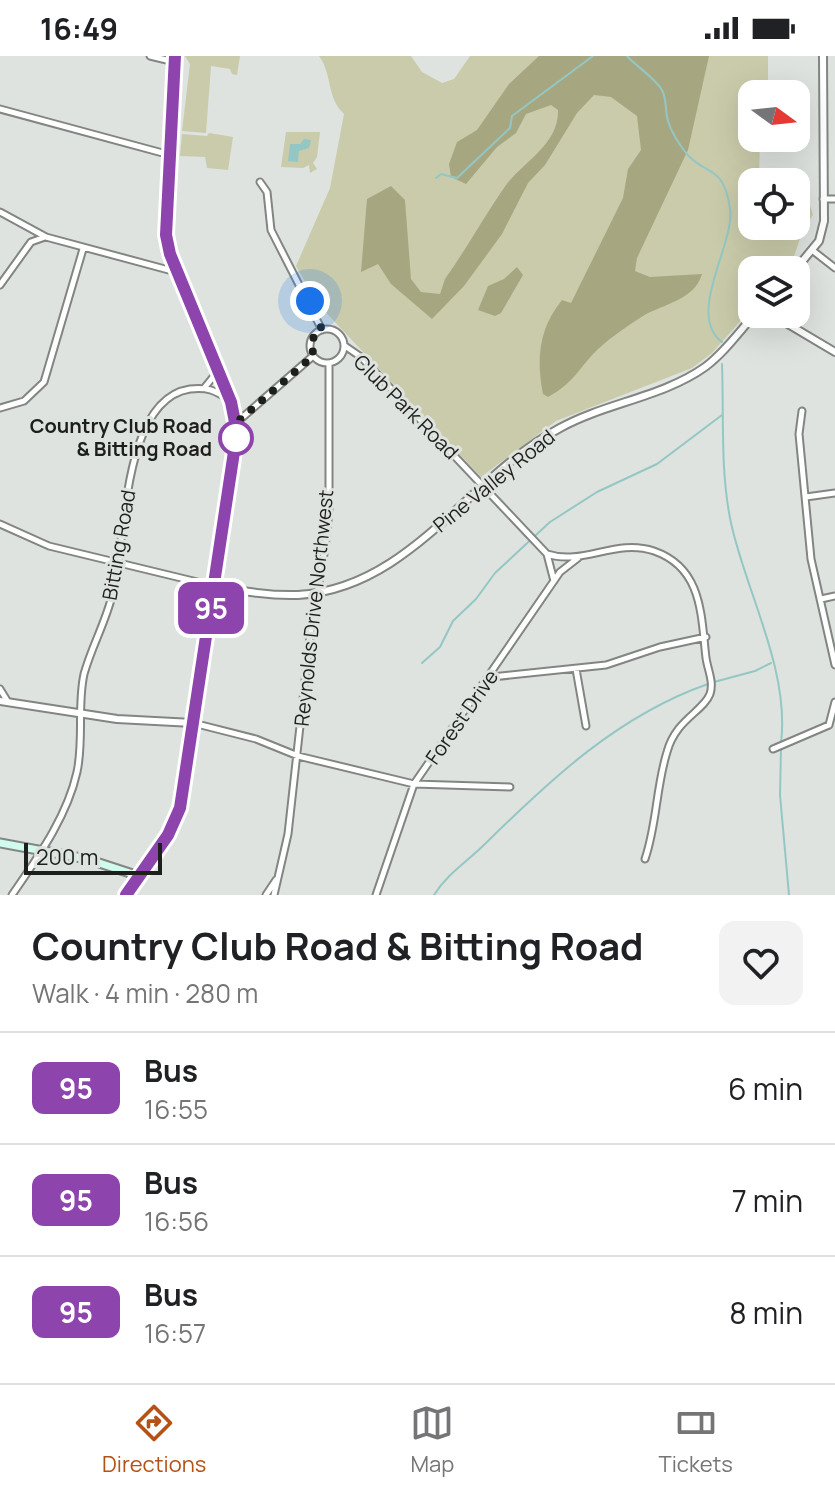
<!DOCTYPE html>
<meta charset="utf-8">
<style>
:root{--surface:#fff;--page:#f2f2f2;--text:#202124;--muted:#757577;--line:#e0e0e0;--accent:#b45117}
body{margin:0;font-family:Manrope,sans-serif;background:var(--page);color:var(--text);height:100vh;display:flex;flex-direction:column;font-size:30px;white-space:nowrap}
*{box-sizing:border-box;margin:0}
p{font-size:26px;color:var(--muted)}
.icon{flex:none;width:44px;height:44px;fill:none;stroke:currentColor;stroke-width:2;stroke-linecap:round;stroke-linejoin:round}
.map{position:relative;height:839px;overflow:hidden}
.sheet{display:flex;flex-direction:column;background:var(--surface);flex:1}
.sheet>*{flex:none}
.badge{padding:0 16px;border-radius:12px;font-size:28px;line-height:52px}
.needle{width:52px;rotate:105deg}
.fabs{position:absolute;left:738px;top:24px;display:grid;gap:16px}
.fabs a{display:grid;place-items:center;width:72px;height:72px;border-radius:16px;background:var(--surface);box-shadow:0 8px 32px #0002;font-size:40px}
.scale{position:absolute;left:24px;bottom:20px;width:138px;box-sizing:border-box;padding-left:8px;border:4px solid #1d1f1d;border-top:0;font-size:22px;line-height:28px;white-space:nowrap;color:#1d1f1d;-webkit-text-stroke:6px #dee3df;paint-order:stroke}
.you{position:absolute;width:40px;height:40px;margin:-20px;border:6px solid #fff;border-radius:50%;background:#1a73e8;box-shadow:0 0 0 12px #1a73e833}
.map>.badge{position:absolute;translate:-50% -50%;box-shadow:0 0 0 4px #fff}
.round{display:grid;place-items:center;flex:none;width:84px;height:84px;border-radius:16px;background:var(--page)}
.overview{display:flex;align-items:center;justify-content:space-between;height:136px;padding:0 32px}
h1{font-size:38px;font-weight:700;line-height:60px}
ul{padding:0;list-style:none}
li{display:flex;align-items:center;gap:24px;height:112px;padding:0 32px;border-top:2px solid var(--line)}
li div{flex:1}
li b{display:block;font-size:30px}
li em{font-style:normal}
li .badge{min-width:88px;font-weight:700;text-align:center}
.status{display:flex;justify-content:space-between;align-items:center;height:56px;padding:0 40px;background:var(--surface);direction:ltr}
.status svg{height:22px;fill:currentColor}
.tab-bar{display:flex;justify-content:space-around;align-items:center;height:112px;border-top:2px solid var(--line);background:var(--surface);font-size:22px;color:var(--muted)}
.tab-bar a{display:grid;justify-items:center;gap:4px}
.tab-bar .selected{color:var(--accent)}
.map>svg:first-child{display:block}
.green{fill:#cacbaa}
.forest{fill:#a6a781}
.water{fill:#94c7c4}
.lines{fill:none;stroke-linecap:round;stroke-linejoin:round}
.stream{stroke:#94c7c4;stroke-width:2}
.minor-casing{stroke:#828683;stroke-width:9}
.tertiary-casing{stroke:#828683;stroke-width:10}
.secondary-casing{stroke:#828683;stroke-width:11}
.minor{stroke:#fff;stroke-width:5}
.tertiary{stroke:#fff;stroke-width:6}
.secondary{stroke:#d0faee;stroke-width:7}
.line-casing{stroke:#fff;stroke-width:18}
.line{stroke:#8e44ad;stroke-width:12}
.walk{stroke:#1d1f1d;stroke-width:8;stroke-dasharray:0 14.4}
.stop-dot{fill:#fff;stroke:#8e44ad;stroke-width:4}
.labels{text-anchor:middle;stroke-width:6;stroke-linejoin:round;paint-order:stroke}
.street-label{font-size:20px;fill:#1d1f1d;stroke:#dee3df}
.stop-label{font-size:20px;font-weight:bold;fill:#1d1f1d;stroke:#dee3df;text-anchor:end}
</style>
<div class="status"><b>16:49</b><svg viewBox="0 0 49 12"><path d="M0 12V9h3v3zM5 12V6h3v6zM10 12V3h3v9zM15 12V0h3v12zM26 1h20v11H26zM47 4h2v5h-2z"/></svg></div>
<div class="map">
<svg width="835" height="839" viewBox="0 0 835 839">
<rect width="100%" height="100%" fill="#dee3df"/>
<path class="green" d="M185,0H240L237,19L232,18L230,13L211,10L206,77L182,75L190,8Z
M319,0H411L422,16L442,27L454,23L470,0H768V38H752V82H760L759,126H752V170H796V145L809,146L813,159C797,179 797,202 787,214H752V252L712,297L692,312L556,365L481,421L317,247L296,210L330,132L344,58C326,41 333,19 319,0Z
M286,76H320L317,101L313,107L317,113L310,117L309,109L303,112L281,111Z
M209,77L233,81L228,114L207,112L205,101L180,100L182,78L207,80Z"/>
<path class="forest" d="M539,0H709L688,94L637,202L635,215L650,221L702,218C695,244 663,248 643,260C627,270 611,281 597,294C579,312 574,327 548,341L543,338C536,303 539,272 562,244L571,247L623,142L628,113L641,94L637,60L611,41L594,39L577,57L545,109L528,127L502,178L464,230L432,263L391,228L378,208L361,216L367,143L391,130L405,144L411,223L421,236L440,238L445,223C467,192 485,159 506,129C524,105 559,88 558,54L551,49L526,58L516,77L497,91L466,128L451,121L449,108L457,86L477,74L509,28Z
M517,211L523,219L501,257L495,260L478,254L488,230L504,223Z"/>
<path class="water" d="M304,83L311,84L309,92L299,95L298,106L288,105L290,88H300Z"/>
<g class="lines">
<path class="stream" d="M627,0C637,11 655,22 662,34C667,44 665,55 668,65C671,75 679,88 686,97C706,121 723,107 730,152C736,187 685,258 722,286
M436,122L441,118L457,122L510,72L512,60L593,0
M722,308C724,360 720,415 731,467C746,536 790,614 781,687
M422,607L440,591L453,565L476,543L495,517L550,466L597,436L657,408L722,359
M714,626L755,615L771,607
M781,693L780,739L789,839
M434,839C447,818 468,805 486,787C551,723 619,659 708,628"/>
<defs>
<path id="minor" d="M150,0L175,6
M0,53L170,99
M260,126L267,136L271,174L322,274
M823,143H835
M0,156L46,181L176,216
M812,194L835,212
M0,229L31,186L45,181
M310 290a17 17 0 1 1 34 0a17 17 0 1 1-34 0Z
M345,290L361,301L547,498C584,510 615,482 654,495C703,512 701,560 706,602C708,615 714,626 710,638C703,656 676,663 667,696C656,731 657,768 645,803
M205,331L218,315
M0,352L24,345L44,326L83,193
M802,355L799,378L811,503L835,609
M236,367L313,300
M806,441L835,437
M0,468L49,490L214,530
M547,498L554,525
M821,543L835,540
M576,613L586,670
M492,621L606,609L660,591L706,581
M0,633L8,646
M193,667L256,683L298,700L414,728L510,731
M829,669L835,646
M773,693L829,669
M12,839C38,801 67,761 77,716C84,684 77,650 84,618C92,589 108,562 114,532C126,479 123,343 190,333C207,331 215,334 229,344
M266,839L276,824
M274,839L288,778L310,580L325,492L329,455V308
M376,839L414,728L560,516L578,502"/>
<path id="tertiary" d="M795,214L819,185L824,165L823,0
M771,258L835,296
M214,530C242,535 269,540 298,539C411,532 468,421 560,372C605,347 663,341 705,311C724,297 739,276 755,258
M0,645L117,663L193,667"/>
<path id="secondary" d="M0,787L87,803L139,820
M126,839L168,779L180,752L237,376L231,346L170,198L166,179L175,0"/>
</defs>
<use href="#minor" class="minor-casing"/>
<use href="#tertiary" class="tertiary-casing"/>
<use href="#secondary" class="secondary-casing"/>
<use href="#minor" class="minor"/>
<use href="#tertiary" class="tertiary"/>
<use href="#secondary" class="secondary"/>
</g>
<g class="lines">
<defs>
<path id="line" d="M126,839L168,779L180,752L237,376L231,346L170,198L166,179L175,0"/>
</defs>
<use href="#line" class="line-casing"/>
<use href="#line" class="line"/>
<path class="walk" d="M236,382V386V367L313,300L312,283L322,274L310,245"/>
</g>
<circle class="stop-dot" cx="236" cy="382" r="16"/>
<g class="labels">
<g class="street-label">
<text transform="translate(406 351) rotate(45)" y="7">Club Park Road</text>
<text transform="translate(494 425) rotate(-39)" y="7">Pine Valley Road</text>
<text transform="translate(119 489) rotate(-80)" y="7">Bitting Road</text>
<text transform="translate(314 552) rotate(-84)" y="7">Reynolds Drive Northwest</text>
<text transform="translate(462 661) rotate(-55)" y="7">Forest Drive</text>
</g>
<g class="stop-label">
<text x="212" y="377">Country Club Road<tspan x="212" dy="23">&amp; Bitting Road</tspan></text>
</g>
</g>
</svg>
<div class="fabs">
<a><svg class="needle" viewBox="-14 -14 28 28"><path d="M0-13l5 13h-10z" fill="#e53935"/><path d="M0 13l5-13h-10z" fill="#757577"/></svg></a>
<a><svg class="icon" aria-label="locate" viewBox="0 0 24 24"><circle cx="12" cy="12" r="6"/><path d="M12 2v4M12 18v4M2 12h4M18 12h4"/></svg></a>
<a><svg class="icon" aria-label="layers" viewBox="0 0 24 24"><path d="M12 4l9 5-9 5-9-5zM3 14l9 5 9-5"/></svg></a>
</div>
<div class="scale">200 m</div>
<div class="you" style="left:310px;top:245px"></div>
<b class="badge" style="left:211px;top:552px;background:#8e44ad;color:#fff">95</b>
</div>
<section class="sheet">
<div class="overview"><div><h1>Country Club Road &amp; Bitting Road</h1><p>Walk · 4 min · 280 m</p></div><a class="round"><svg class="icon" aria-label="heart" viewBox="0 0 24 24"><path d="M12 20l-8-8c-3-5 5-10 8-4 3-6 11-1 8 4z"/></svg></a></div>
<ul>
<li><span class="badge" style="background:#8e44ad;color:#fff">95</span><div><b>Bus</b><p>16:55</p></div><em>6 min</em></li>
<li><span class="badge" style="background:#8e44ad;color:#fff">95</span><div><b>Bus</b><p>16:56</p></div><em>7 min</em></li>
<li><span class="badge" style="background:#8e44ad;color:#fff">95</span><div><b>Bus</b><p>16:57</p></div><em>8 min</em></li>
</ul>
</section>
<nav class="tab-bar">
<a class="selected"><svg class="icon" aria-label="directions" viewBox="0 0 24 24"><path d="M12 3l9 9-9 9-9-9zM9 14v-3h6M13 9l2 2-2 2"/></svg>Directions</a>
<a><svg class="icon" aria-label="map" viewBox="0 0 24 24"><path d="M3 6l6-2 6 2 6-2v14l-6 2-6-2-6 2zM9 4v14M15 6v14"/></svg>Map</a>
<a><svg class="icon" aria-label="tickets" viewBox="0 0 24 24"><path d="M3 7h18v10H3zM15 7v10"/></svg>Tickets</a>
</nav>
